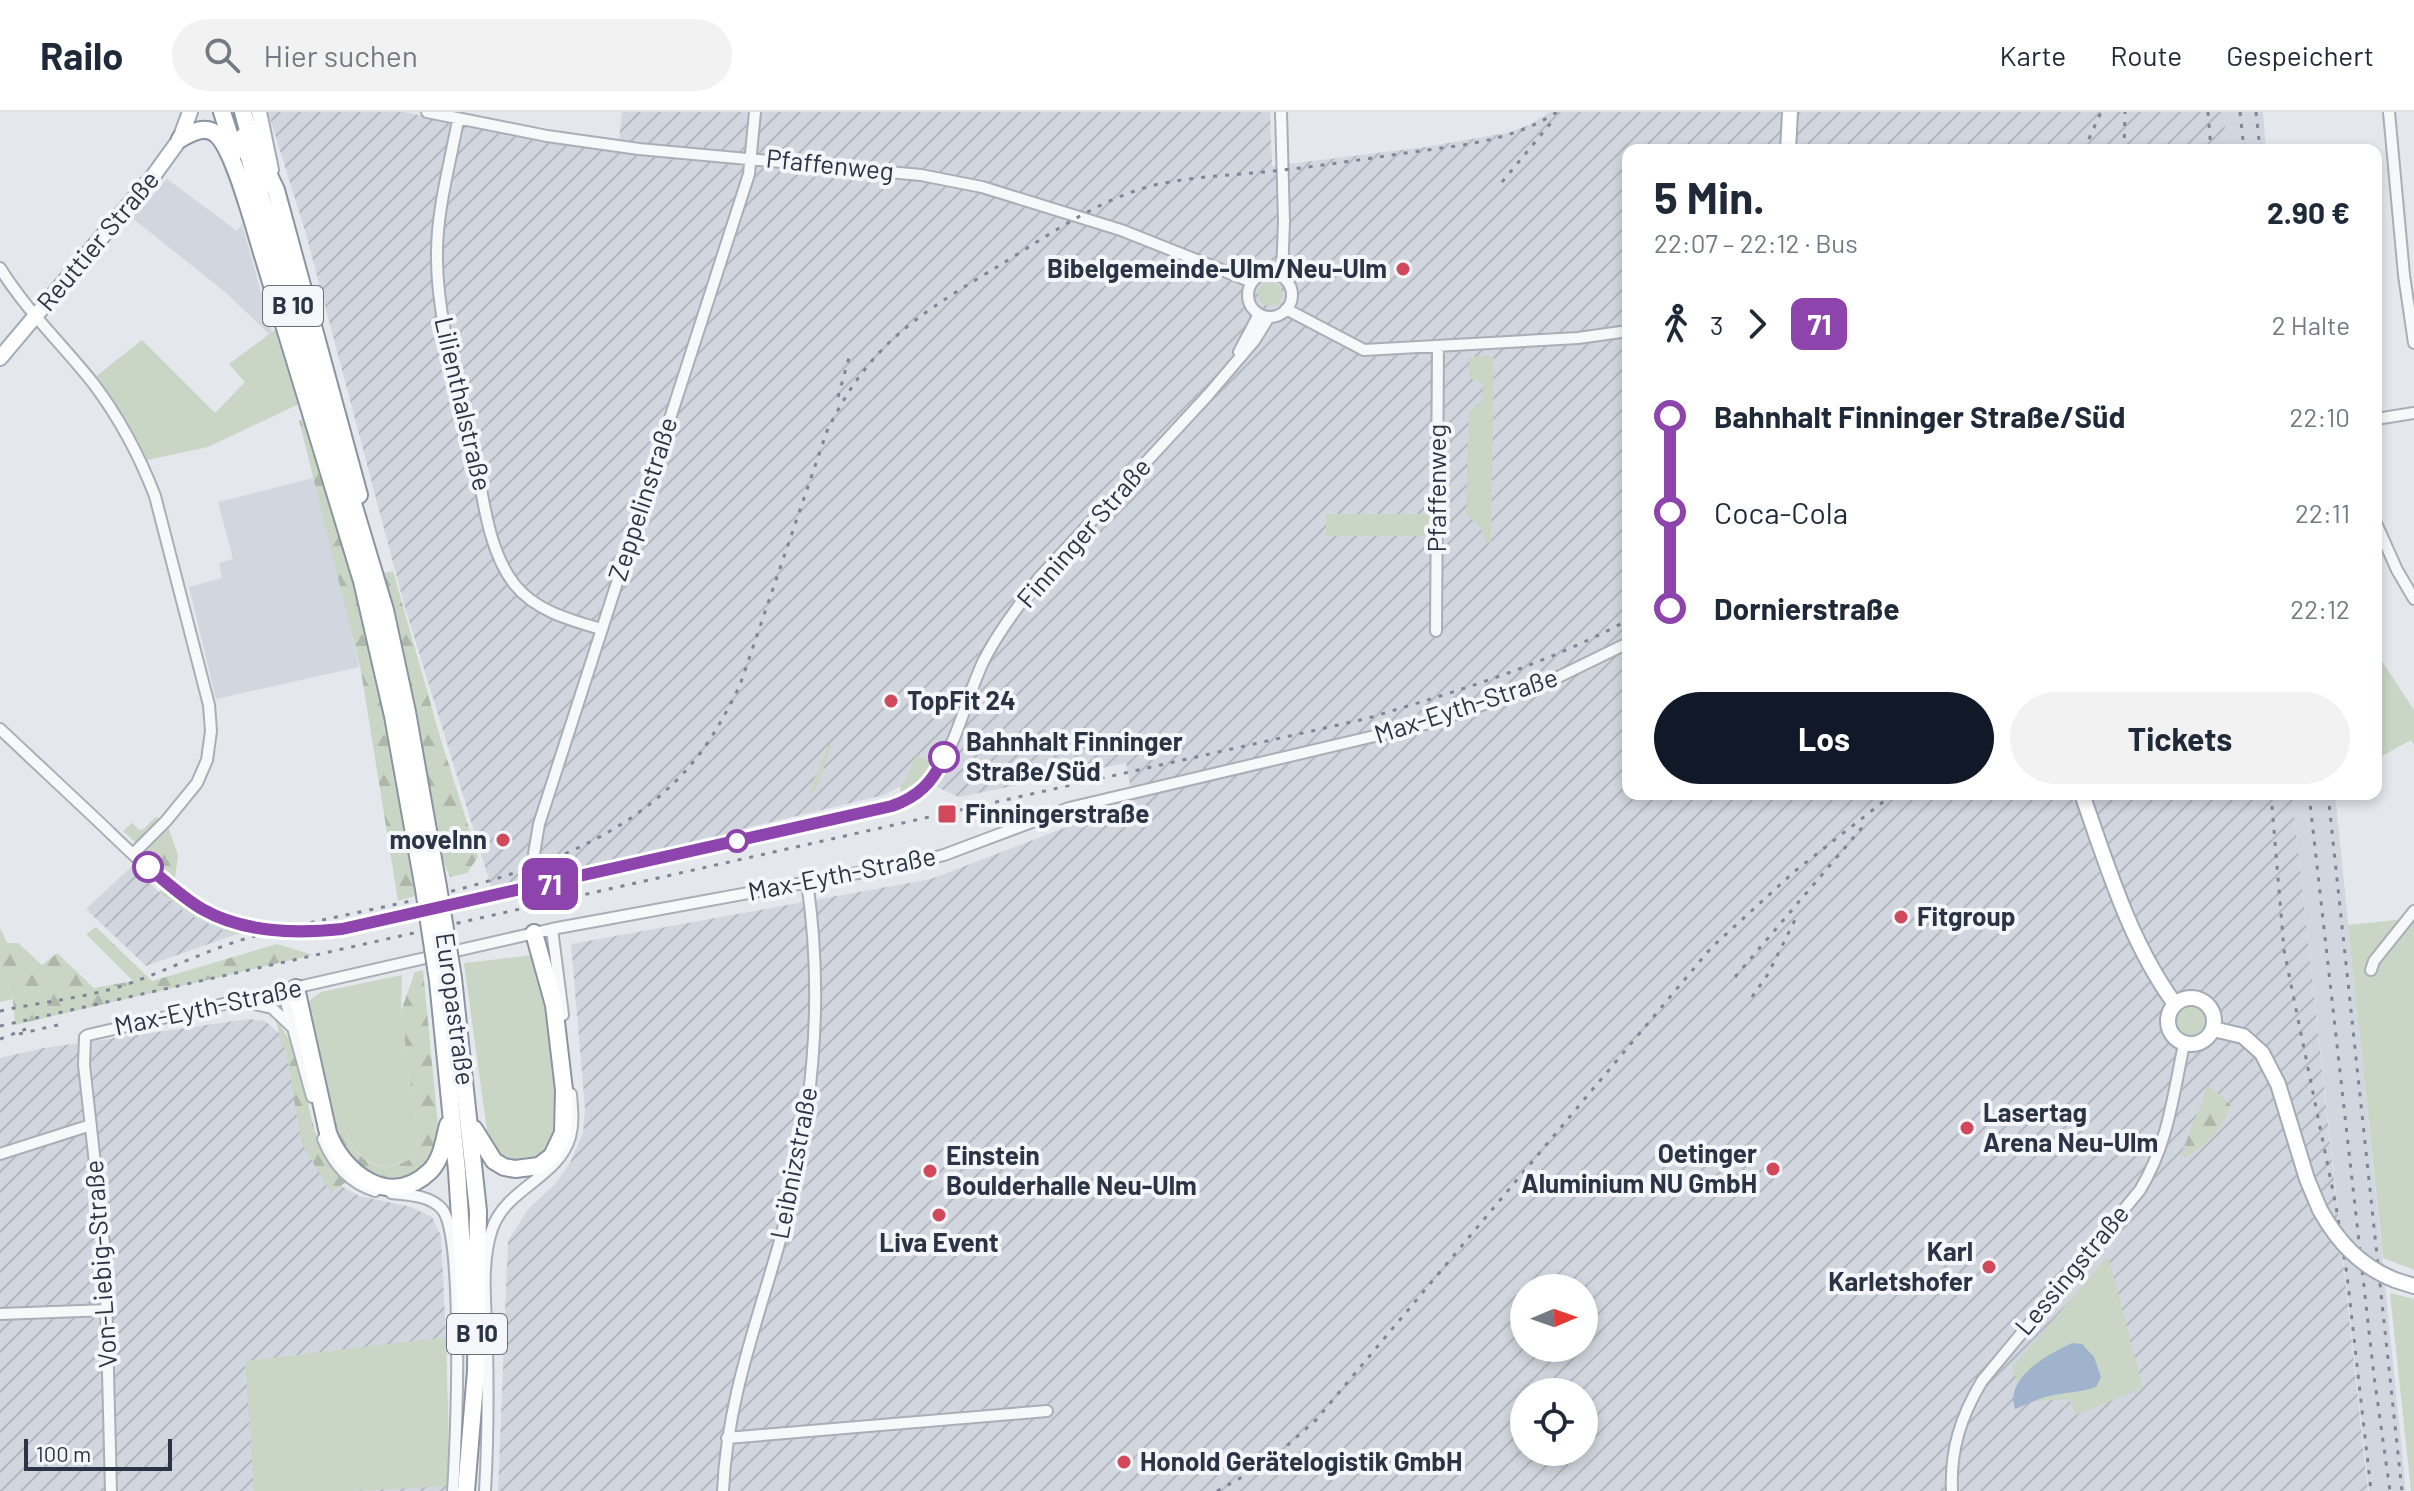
<!DOCTYPE html>
<html lang="de">
<meta charset="utf-8">
<style>
:root{--surface:#fff;--page:#f2f2f3;--text:#1f2937;--muted:#747a83;--line:#e0e1e3;--accent:#111827}
body{margin:0;font-family:Barlow,sans-serif;background:var(--page);color:var(--text);height:100vh;display:flex;flex-direction:column;font-size:30px;white-space:nowrap}
*{box-sizing:border-box;margin:0}
p{font-size:26px;color:var(--muted)}
.icon{flex:none;width:44px;height:44px;fill:none;stroke:currentColor;stroke-width:2;stroke-linecap:round;stroke-linejoin:round}
.map{position:relative;flex:1;overflow:hidden}
.details{position:absolute;left:1622px;top:32px;width:760px;height:656px;display:flex;flex-direction:column;background:var(--surface);border-radius:16px;box-shadow:0 4px 12px #0003}
.details>*{flex:none}
.badge{padding:0 16px;border-radius:12px;font-size:28px;line-height:52px}
.needle{width:52px;rotate:88deg}
.fabs{position:absolute;left:1510px;top:1162px;display:grid;gap:16px}
.fabs a{display:grid;place-items:center;width:88px;height:88px;border-radius:50%;background:var(--surface);box-shadow:0 4px 12px #0003;font-size:40px}
.scale{position:absolute;left:24px;bottom:20px;width:148px;box-sizing:border-box;padding-left:8px;border:4px solid #2b3445;border-top:0;font-size:22px;line-height:28px;white-space:nowrap;color:#2b3445;-webkit-text-stroke:6px #f4f6f9;paint-order:stroke}
.map>.badge{position:absolute;translate:-50% -50%;box-shadow:0 0 0 4px #fff}
.legs{display:flex;align-items:center;gap:12px;height:88px;padding:0 32px;font-size:26px}
.legs p{margin-inline-start:auto}
.summary{display:flex;align-items:center;justify-content:space-between;height:136px;padding:0 32px}
h1{font-size:44px;font-weight:700;line-height:60px}
.cta{display:flex;gap:16px;margin-top:auto;padding:16px 32px}
.cta a{flex:1;height:92px;border-radius:48px;background:var(--accent);color:#fff;font-size:32px;font-weight:700;line-height:92px;text-align:center}
.cta a+a{background:var(--page);color:var(--text)}
ul{padding:0 32px;list-style:none}
li{display:flex;align-items:center;gap:28px;height:96px;font-size:30px}
li i{display:grid;place-items:center;width:12px;height:100%;margin:0 10px;background:currentColor}
li i::after{content:'';width:20px;height:20px;margin:-10px;border:6px solid;border-radius:50%;background:var(--surface)}
li p{margin-inline-start:auto}
li:first-child i{background:linear-gradient(#0000 50%,currentColor 0)}
li:last-child i{background:linear-gradient(currentColor 50%,#0000 0)}
header{display:flex;align-items:center;gap:48px;box-sizing:border-box;height:112px;padding:0 40px;background:var(--surface);border-bottom:2px solid var(--line)}
header strong{font-size:38px}
nav{display:flex;gap:44px;margin-inline-start:auto;font-size:28px}
.search{width:560px;height:72px;background:var(--page);display:flex;align-items:center;gap:20px;box-sizing:border-box;padding:0 28px;border-radius:44px;color:var(--muted);font-size:30px}
.map>svg:first-child{display:block}
.built{fill:#d2d6de}
.industrial{fill:url(#industrial-furrows);fill-rule:evenodd}
.grass{fill:#c9d6c5}
.forest{fill:url(#forest-firs)}
.water{fill:#9fb4cc}
.lines{fill:none;stroke-linecap:round;stroke-linejoin:round}
.highway-tunnel{stroke:#bfc3cb;stroke-width:16;stroke-dasharray:16 8;stroke-linecap:butt}
.minor-casing{stroke:#a9aeb7;stroke-width:14}
.major-casing{stroke:#a3abb8;stroke-width:18}
.highway-casing{stroke:#8b94a3;stroke-width:20}
.minor{stroke:#f7f8fa;stroke-width:10}
.major{stroke:#fff;stroke-width:14}
.highway{stroke:#fff;stroke-width:16}
.rail{stroke:#7d8696;stroke-width:3;stroke-dasharray:4 8;stroke-linecap:butt}
.major-bridge-casing{stroke:#a3abb8;stroke-width:18;stroke-linecap:butt}
.highway-bridge-casing{stroke:#8b94a3;stroke-width:20;stroke-linecap:butt}
.major-bridge{stroke:#fff;stroke-width:14}
.highway-bridge{stroke:#fff;stroke-width:16}
.line-1-casing{stroke:#fff;stroke-width:18}
.line-1{stroke:#8e44ad;stroke-width:12}
.poi-dot{fill:#d1495b;stroke:#f4f6f9;stroke-width:3}
.stop-1-dot{fill:#fff;stroke:#8e44ad;stroke-width:4}
.labels{text-anchor:middle;stroke-width:8;stroke-linejoin:round;paint-order:stroke}
.shield{fill:#f4f6f9;stroke:#676e7b;stroke-width:2}
.shield-label{font-size:24px;font-weight:bold;fill:#2b3445}
.street-label{font-size:26px;fill:#2b3445;stroke:#f4f6f9}
.poi-label{font-size:26px;font-weight:bold;fill:#2b3445;stroke:#f4f6f9;text-anchor:start}
.stop-label{font-size:26px;font-weight:bold;fill:#2b3445;stroke:#f4f6f9;text-anchor:start}
</style>
<header>
<strong>Railo</strong>
<div class="search"><svg class="icon" aria-label="search" viewBox="0 0 24 24"><circle cx="10" cy="10" r="6"/><path d="M15 15l6 6"/></svg>Hier suchen</div>
<nav><a>Karte</a><a>Route</a><a>Gespeichert</a></nav>
</header>
<div class="map">
<svg width="2414" height="1379" viewBox="0 0 2414 1379">
<defs>
<pattern id="industrial-furrows" width="10" height="10" patternUnits="userSpaceOnUse" patternTransform="scale(2)"><rect width="10" height="10" fill="#d2d6de"/><path d="M-1 1l2-2M0 10L10 0M9 11l2-2" fill="none" stroke="#b4b8c0"/></pattern>
<pattern id="forest-firs" width="22" height="20" patternUnits="userSpaceOnUse" patternTransform="scale(2)"><rect width="22" height="20" fill="#c9d6c5"/><path d="M5 1l3.5 6h-7zM16 11l3.5 6h-7z" fill="#adb8ab"/></pattern>
</defs>
<rect width="100%" height="100%" fill="#e4e7ec"/>
<path class="built" d="M2224,0H2263L2266,38H2227Z
M167,67L237,119L242,112L272,220L269,222L224,179L132,106Z
M313,366L329,420L359,555L216,587L189,475L222,466L219,451L233,447L218,390Z
M2292,682H2335L2406,1379H2369Z"/>
<path class="industrial" d="M268,0H404L537,28L618,38L622,0H1270L1272,54L1425,35L1506,21L1529,13L1550,0H2224L2227,38H1628V682H2292L2368,1379H498L508,1129L528,1097L555,1072L570,1051L583,1021L585,997L571,832L931,767L1080,710L1134,694L1126,651L959,685L917,666L884,683L742,717L743,721L491,774L404,492L306,122ZM1524,1176H1584V1236H1524ZM1524,1280H1584V1340H1524Z
M132,754L159,780L190,803L234,823L146,854L86,797Z
M249,907L265,909L285,926L327,1066L359,1084L411,1095L432,1105L441,1124L446,1225L449,1379H0V946L44,936Z"/>
<path class="grass" d="M1258 182a12 12 0 1 1 24 0a12 12 0 1 1-24 0Z
M276,217L301,291L208,335L147,348L131,316L94,266L142,228L215,301L245,270L229,252Z
M1488,244L1494,246L1491,431L1486,430L1479,413L1466,402L1469,300L1482,288L1483,271L1469,266V245Z
M1326,402H1430V424H1326Z
M2376,540L2414,598V633L2411,628L2382,644L2376,632Z
M916,644L932,649C926,666 915,672 901,680L900,674L905,669Z
M2414,806V1158L2383,1146L2348,813Z
M533,843L546,885L557,963L558,1024L539,1047L511,1052L501,1043L487,1019L464,851Z
M0,850L13,887L0,890Z
M402,863L401,899L418,1029L412,1046C376,1066 353,1046 343,1010L329,1012L308,893L311,887L321,880Z
M2176 908a16 16 0 1 1 32 0a16 16 0 1 1-32 0Z
M2108,1144L2143,1276L2076,1303L2069,1287L2024,1290L2012,1256Z
M2390,1181L2414,1187V1379H2411Z
M446,1225L450,1374L349,1379H254L245,1249Z"/>
<path class="forest" d="M309,306L343,424L381,572L422,782L398,789L361,559L299,308Z
M393,459L441,628L478,745L467,761L450,765L441,743L421,632L383,461Z
M828,633L832,634L814,682L809,680Z
M155,705L166,709L178,743L175,767L123,719L132,711L139,718L144,717Z
M168,771L190,789L256,819L234,823L191,803L159,780Z
M96,815L152,869L277,832L313,843L15,913L13,887L0,850V816L7,831H18L42,853L57,841L94,876L133,869L86,822Z
M423,858L439,1024L431,1049L411,1065L390,1069L357,1057L329,1012L343,1009C352,1046 376,1067 412,1046L418,1029L401,899L415,860Z
M276,909C310,946 302,1003 326,1045C331,1055 339,1063 346,1070L331,1081L301,1030L286,938L282,934Z
M2208,973L2231,993C2222,1018 2208,1031 2186,1046L2181,1043Z"/>
<path class="water" d="M2072,1231L2082,1232L2094,1245L2101,1265L2096,1275C2079,1281 2063,1280 2045,1285C2035,1288 2025,1293 2015,1297C2004,1265 2049,1242 2072,1231Z"/>
<g class="lines">
<path class="highway-tunnel" d="M234,0L243,25"/>
<defs>
<path id="minor" d="M427,0L547,24L639,37L921,63L982,75L1121,118L1252,170
M1281,0L1284,109L1282,165
M2389,0L2404,163L2414,231
M458,8C450,52 437,97 437,141C436,207 459,275 474,339C483,382 487,438 515,473C536,499 570,508 601,517
M0,156C26,198 62,232 93,271C118,304 140,345 155,384L209,593L211,619L207,648L197,671L166,709L133,742
M1248 183a22 22 0 1 1 44 0a22 22 0 1 1-44 0Z
M1286,197L1364,238L1578,226L1628,219
M1239,240L1259,202
M2376,307L2414,301
M2376,411L2397,458L2414,487
M1436,519L1438,234
M0,617C33,648 65,678 98,709C139,748 183,795 239,813C271,823 308,821 342,817L892,694C953,671 958,602 984,548C999,519 1020,492 1039,466L1208,283L1254,229L1269,205
M542,774L534,742L539,712L749,62L755,0
M552,817L563,903
M2371,858L2374,849L2414,799
M283,879L312,985
M246,890L272,896L293,916
M323,1027C333,1052 349,1071 375,1079
M0,1042L91,1013
M391,1081C408,1083 430,1083 442,1097C465,1123 456,1336 453,1379
M0,1202L108,1198
M727,1326L1047,1299
M111,1379L105,1141L84,953L85,925L88,923L552,817L907,752L944,743L1069,696L1430,611L1550,569L1628,531
M485,1379C488,1330 488,1281 487,1232C486,1196 480,1152 492,1117C506,1076 558,1066 570,1025C574,1011 572,996 571,982
M723,1379C727,1288 757,1211 781,1125C812,1008 825,891 807,770
M1952,1379C1950,1338 1961,1304 1982,1269L2140,1078C2168,1032 2173,984 2184,932"/>
<path id="major" d="M259,0L271,58
M1788,38L1790,0
M0,246L154,63L180,27L190,0
M2082,682C2107,753 2130,831 2175,892
M2168 909a23 23 0 1 1 46 0a23 23 0 1 1-46 0Z
M2213,917L2243,924L2262,941L2278,972L2307,1067L2320,1098
M2395,1168L2414,1174"/>
<path id="highway" d="M222,0L235,40
M243,0L249,22L276,78L359,383
M243,25L385,498L407,600L438,775
M180,27C192,20 207,12 218,24C235,41 255,118 263,144C296,251 328,358 361,466
M359,456L393,604L424,777
M453,866L478,1099L476,1259L466,1379
M438,869L457,1059L467,1214
M296,876L328,1021C343,1061 390,1098 430,1059C442,1047 444,1028 448,1013
M474,1017L494,1049L504,1055L515,1057L539,1054L552,1044L563,1021L564,978L554,893L534,821"/>
</defs>
<use href="#minor" class="minor-casing"/>
<use href="#major" class="major-casing"/>
<use href="#highway" class="highway-casing"/>
<use href="#minor" class="minor"/>
<use href="#major" class="major"/>
<use href="#highway" class="highway"/>
<path class="rail" d="M2208,0L2211,38
M2240,0L2244,38
M2256,0L2260,38
M2084,38L2101,0
M2124,38L2125,0
M1502,70L1555,6
M838,285L850,242
M2271,682L2284,838L2336,1094L2347,1163L2371,1379
M2309,682L2374,1264L2390,1379
M2328,682L2402,1379
M1735,865L1865,712
M1752,885L1768,862L1797,804
M0,899C41,890 85,886 125,873C169,858 210,836 255,824C398,786 586,773 689,655C710,631 726,602 740,573L827,319C867,237 911,207 987,161C1041,129 1097,86 1159,72C1197,64 1236,63 1274,59C1320,54 1366,47 1412,40C1463,33 1513,29 1557,0
M0,914L1365,607C1455,580 1545,553 1628,508
M19,922L62,912
M0,927L26,917
M1217,1379L1267,1351L1316,1308L1711,836L1795,759L1893,682"/>
<defs>
<path id="major-bridge" d="M2320,1098C2338,1130 2360,1154 2395,1168"/>
<path id="highway-bridge" d="M438,775L453,866
M424,777L438,869"/>
</defs>
<use href="#major-bridge" class="major-bridge-casing"/>
<use href="#highway-bridge" class="highway-bridge-casing"/>
<use href="#major-bridge" class="major-bridge"/>
<use href="#highway-bridge" class="highway-bridge"/>
</g>
<g class="lines">
<defs>
<path id="line-1" d="M148,755C165,769 183,786 202,797C244,821 295,822 342,817L892,694C918,685 933,670 944,645"/>
</defs>
<use href="#line-1" class="line-1-casing"/>
<use href="#line-1" class="line-1"/>
</g>
<g class="poi-dot">
<circle cx="1403" cy="157" r="8"/>
<circle cx="891" cy="589" r="8"/>
<rect x="937" y="692" width="20" height="20" rx="4"/>
<circle cx="503" cy="728" r="8"/>
<circle cx="1901" cy="805" r="8"/>
<circle cx="1967" cy="1016" r="8"/>
<circle cx="1773" cy="1057" r="8"/>
<circle cx="930" cy="1059" r="8"/>
<circle cx="939" cy="1103" r="8"/>
<circle cx="1989" cy="1155" r="8"/>
<circle cx="1124" cy="1350" r="8"/>
</g>
<g class="stop-1-dot">
<circle cx="944" cy="645" r="14"/>
<circle cx="737" cy="729" r="10"/>
<circle cx="148" cy="755" r="14"/>
</g>
<g class="labels">
<g class="shield">
<rect x="263" y="174" width="60" height="40" rx="6"/>
<rect x="447" y="1202" width="60" height="40" rx="6"/>
</g>
<g class="shield-label">
<text x="293" y="202">B 10</text>
<text x="477" y="1230">B 10</text>
</g>
<g class="street-label">
<text transform="translate(830 53) rotate(6)" y="9">Pfaffenweg</text>
<text transform="translate(98 129) rotate(-50)" y="9">Reuttier Straße</text>
<text transform="translate(463 292) rotate(77)" y="9">Lilienthalstraße</text>
<text transform="translate(1437 376) rotate(-90)" y="9">Pfaffenweg</text>
<text transform="translate(643 387) rotate(-72)" y="9">Zeppelinstraße</text>
<text transform="translate(1084 421) rotate(-49)" y="9">Finninger Straße</text>
<text transform="translate(1466 594) rotate(-18)" y="9">Max-Eyth-Straße</text>
<text transform="translate(842 762) rotate(-11)" y="9">Max-Eyth-Straße</text>
<text transform="translate(208 895) rotate(-12)" y="9">Max-Eyth-Straße</text>
<text transform="translate(455 897) rotate(82)" y="9">Europastraße</text>
<text transform="translate(794 1051) rotate(-79)" y="9">Leibnizstraße</text>
<text transform="translate(101 1152) rotate(-94)" y="9">Von-Liebig-Straße</text>
<text transform="translate(2072 1158) rotate(-50)" y="9">Lessingstraße</text>
</g>
<g class="poi-label">
<text x="1387" y="166" text-anchor="end">Bibelgemeinde-Ulm/Neu-Ulm</text>
<text x="907" y="598">TopFit 24</text>
<text x="965" y="711">Finningerstraße</text>
<text x="487" y="737" text-anchor="end">moveInn</text>
<text x="1917" y="814">Fitgroup</text>
<text x="1983" y="1010">Lasertag<tspan x="1983" dy="30">Arena Neu-Ulm</tspan></text>
<text x="1757" y="1051" text-anchor="end">Oetinger<tspan x="1757" dy="30">Aluminium NU GmbH</tspan></text>
<text x="946" y="1053">Einstein<tspan x="946" dy="30">Boulderhalle Neu-Ulm</tspan></text>
<text x="939" y="1140" text-anchor="middle">Liva Event</text>
<text x="1973" y="1149" text-anchor="end">Karl<tspan x="1973" dy="30">Karletshofer</tspan></text>
<text x="1140" y="1359">Honold Gerätelogistik GmbH</text>
</g>
<g class="stop-label">
<text x="966" y="639">Bahnhalt Finninger<tspan x="966" dy="30">Straße/Süd</tspan></text>
</g>
</g>
</svg>
<div class="fabs">
<a><svg class="needle" viewBox="-14 -14 28 28"><path d="M0-13l5 13h-10z" fill="#e53935"/><path d="M0 13l5-13h-10z" fill="#747a83"/></svg></a>
<a><svg class="icon" aria-label="locate" viewBox="0 0 24 24"><circle cx="12" cy="12" r="6"/><path d="M12 2v4M12 18v4M2 12h4M18 12h4"/></svg></a>
</div>
<div class="scale">100 m</div>
<b class="badge" style="left:550px;top:772px;background:#8e44ad;color:#fff">71</b>
<section class="details">
<div class="summary"><div><h1>5 Min.</h1><p>22:07 – 22:12 · Bus</p></div><b>2.90 €</b></div>
<div class="legs"><svg class="icon" aria-label="walk" viewBox="0 0 24 24"><circle cx="13" cy="4" r="2"/><path d="M13 8l-2 6 4 7M11 14l-3 7M7 12l3-4h3l4 4"/></svg>3<svg class="icon" aria-label="forward" viewBox="0 0 24 24"><path d="M9 5l7 7-7 7"/></svg><b class="badge" style="background:#8e44ad;color:#fff">71</b><p>2 Halte</p></div>
<ul>
<li><i style="color:#8e44ad"></i><b>Bahnhalt Finninger Straße/Süd</b><p>22:10</p></li>
<li><i style="color:#8e44ad"></i><span>Coca-Cola</span><p>22:11</p></li>
<li><i style="color:#8e44ad"></i><b>Dornierstraße</b><p>22:12</p></li>
</ul>
<div class="cta"><a>Los</a><a>Tickets</a></div>
</section>
</div>
